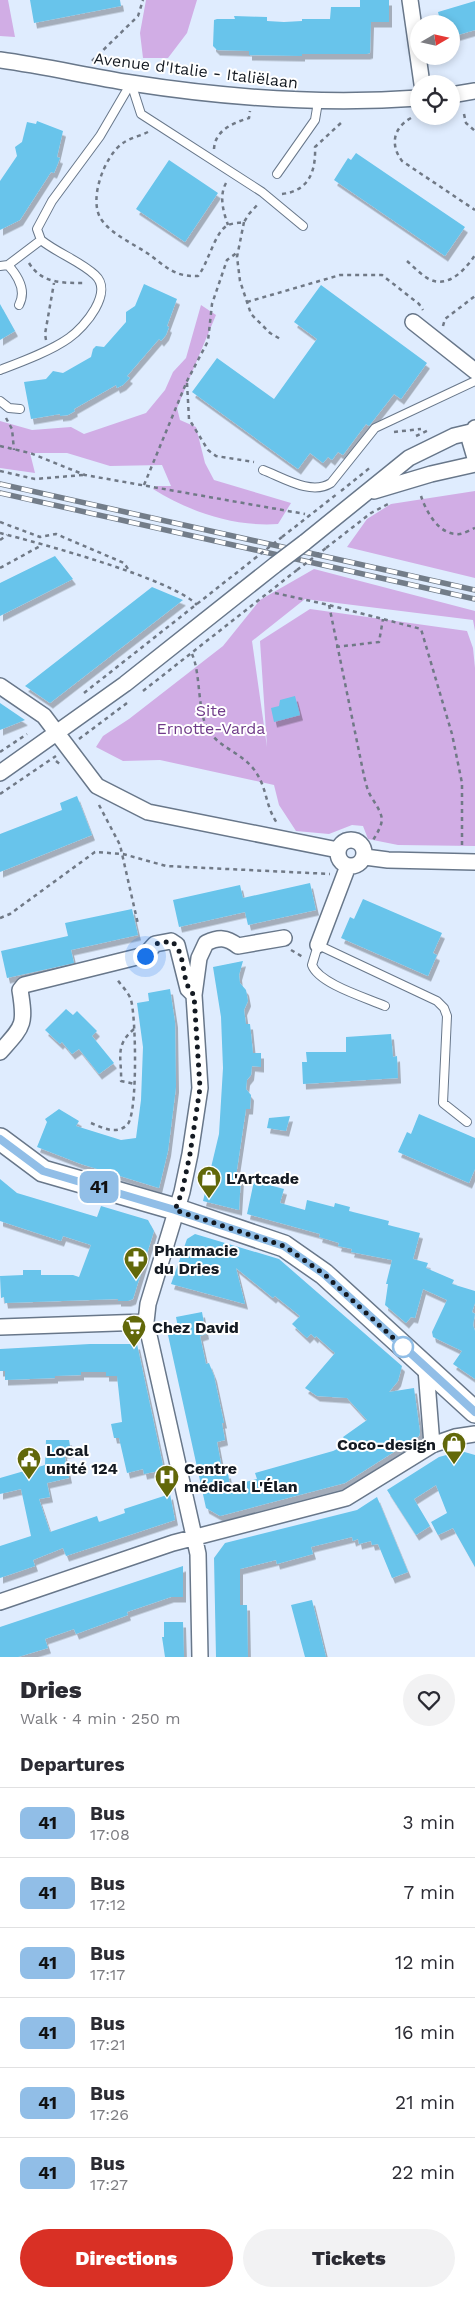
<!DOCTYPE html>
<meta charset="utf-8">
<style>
:root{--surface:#fff;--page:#f2f2f3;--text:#2b2b33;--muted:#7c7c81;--line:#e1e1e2;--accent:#d93025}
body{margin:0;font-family:"Work Sans",sans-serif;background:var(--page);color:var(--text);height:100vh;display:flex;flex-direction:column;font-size:19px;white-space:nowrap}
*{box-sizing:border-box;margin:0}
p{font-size:16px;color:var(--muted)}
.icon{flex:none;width:28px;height:28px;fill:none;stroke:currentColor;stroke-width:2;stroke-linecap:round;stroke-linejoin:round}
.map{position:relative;height:1657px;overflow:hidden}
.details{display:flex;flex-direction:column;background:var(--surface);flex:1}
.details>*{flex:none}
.badge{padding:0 10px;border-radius:8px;font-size:18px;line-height:32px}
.needle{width:32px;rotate:81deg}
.fabs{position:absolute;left:410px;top:15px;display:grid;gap:10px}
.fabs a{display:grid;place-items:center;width:50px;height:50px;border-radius:50%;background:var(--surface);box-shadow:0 2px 8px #0003;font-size:25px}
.you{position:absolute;width:25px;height:25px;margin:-12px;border:4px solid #fff;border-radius:50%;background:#1a73e8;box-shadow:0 0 0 8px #1a73e833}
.map>.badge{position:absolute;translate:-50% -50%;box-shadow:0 0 0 2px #fff}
h2{padding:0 20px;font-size:19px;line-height:45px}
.round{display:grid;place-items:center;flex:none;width:52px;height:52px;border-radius:26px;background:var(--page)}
.overview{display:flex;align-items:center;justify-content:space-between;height:85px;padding:0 20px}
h1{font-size:24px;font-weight:800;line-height:38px}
.primary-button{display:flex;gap:10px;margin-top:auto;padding:10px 20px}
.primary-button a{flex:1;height:58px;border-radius:30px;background:var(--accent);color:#fff;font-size:20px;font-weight:800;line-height:58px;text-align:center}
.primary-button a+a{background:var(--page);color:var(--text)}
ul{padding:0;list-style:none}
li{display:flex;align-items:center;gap:15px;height:70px;padding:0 20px;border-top:1px solid var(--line)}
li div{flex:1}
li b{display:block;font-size:19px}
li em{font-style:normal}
li .badge{min-width:55px;font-weight:700;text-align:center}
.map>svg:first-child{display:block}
.green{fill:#d1ade5}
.building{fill:#68c4eb;filter:url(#shadow)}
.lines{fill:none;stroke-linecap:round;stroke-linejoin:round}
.lane-casing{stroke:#68778a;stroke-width:10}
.street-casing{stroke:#68778a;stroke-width:18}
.secondary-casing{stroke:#68778a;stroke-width:24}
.path{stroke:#707986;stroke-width:2.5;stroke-dasharray:4 4;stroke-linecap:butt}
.lane{stroke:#fff;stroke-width:8}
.street{stroke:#fff;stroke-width:15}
.secondary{stroke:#fff;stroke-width:21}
.rail-casing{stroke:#737d89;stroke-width:5.5}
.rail{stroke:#fff;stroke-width:4;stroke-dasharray:11;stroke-linecap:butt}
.street-bridge-casing{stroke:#68778a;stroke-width:18;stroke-linecap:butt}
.path-bridge{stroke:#707986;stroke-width:2.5;stroke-dasharray:4 4;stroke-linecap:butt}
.street-bridge{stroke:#fff;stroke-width:15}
.line-casing{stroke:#fff;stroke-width:11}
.line{stroke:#91bee7;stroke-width:8}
.walk{stroke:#141a22;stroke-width:5;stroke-dasharray:0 9}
.stop-dot{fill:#fff;stroke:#91bee7;stroke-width:2.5}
.labels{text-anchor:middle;stroke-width:4;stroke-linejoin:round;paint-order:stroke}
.street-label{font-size:16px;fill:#141a22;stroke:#fff}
.park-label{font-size:16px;fill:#6f3a89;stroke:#fff}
.poi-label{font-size:16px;font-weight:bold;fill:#141a22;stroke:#fff;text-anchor:start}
</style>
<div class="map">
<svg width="475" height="1657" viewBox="0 0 475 1657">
<defs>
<filter id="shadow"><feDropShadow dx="3" dy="5.5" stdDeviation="0" flood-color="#0004"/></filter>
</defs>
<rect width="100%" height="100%" fill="#dfecfe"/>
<path class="green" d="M0,0H8L15,37L0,36Z
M146,0H197L187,33L168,58H143L140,33Z
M201,305L216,315L177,408L180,420L196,427L205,463L214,480L291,503L278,524C234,527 190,512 153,489L157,486H171L162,465L110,466L67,453H30L35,473L0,468V421L32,430L71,427L84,434L146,413L165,390L173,372L186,358Z
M475,491V578L347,547L367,519L391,504Z
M314,569L475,611V631L473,620L305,599L252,641L267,747L260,641L310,609L467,631L473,648L475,668V846L398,845L368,839L363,826L352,825L329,834L296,831L279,805L274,785L160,760L123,761L96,747L103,736L129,719L223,646L260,600Z"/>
<path class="building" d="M30,0H120L121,6L34,23Z
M360,0H389V22H371L370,53L367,54H302V56L249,55V51L217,50L213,46L214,20L217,19H235L234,16L267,17V21L284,22L302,21V19H330L331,7H360Z
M475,1V30L451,37V24H441L438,12Z
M37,121L63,131L57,157L60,158L57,166L54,173L51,172L20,220L0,230V181L17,156L15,147L22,142L27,122L36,124Z
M356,153L465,227L445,256L334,180L348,158L351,160Z
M169,160L218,193L185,242L136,209Z
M144,284L177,299L167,326L169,327L166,335L161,341L159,339L127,376L130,378L123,385L117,388L116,385L74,409L75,411L68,415L60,416V414L31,419L24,382L46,379L53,371L63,373L91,357L93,349L96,346L104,347L126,322V312L135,306Z
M321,285L427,363L401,399L394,394L369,426L366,424L343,455L338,452L332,460L328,457L323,463L310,453L298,469L192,392L217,358L274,399L317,339L294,322Z
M0,304L15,331L0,340Z
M55,556L73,579L0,616V583Z
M152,587L183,600L50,703L25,686Z
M295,696L300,715L274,722L271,708L279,706L280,700Z
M0,703L25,720L0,730Z
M77,796L92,835L0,872V834L62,810L60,803Z
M310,883L316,910L248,925L245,912L179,927L173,900L240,885L243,898Z
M363,899L442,933L433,953L437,955L428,976L341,938L350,917L354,919Z
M132,909L138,935L71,950L74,963L7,978L1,951L68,936L65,923Z
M243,961L239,975L240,983L246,990L248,1001L244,1010L246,1024H250L253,1053H261V1067L252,1066L251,1075L247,1080L246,1089L251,1095L250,1109H246L236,1176L241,1177L239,1210L203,1201L219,1134L223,1068L221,1017L213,967Z
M170,989L175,1022L176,1087L168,1151L159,1188L81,1164L37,1147L47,1122L45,1119L59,1109L79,1121L76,1126L121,1140L136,1138L141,1100L143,1047L137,1003L149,1001L148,993Z
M66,1009L73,1015L77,1011L97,1031L92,1036L114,1063L99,1074L79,1049L72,1054L62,1042L60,1044L45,1030Z
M391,1034L393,1057L397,1056L398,1078L303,1084L302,1062H307L306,1052H346V1037Z
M419,1114L475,1138V1169L469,1183L398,1152L407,1132L411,1134Z
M290,1116L286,1131L267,1128L269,1118Z
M0,1179L17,1193L97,1217L101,1206L148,1220L154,1231L133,1299L128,1301H118V1299L5,1303L4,1297L1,1298L0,1276L23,1275V1270H41V1275H73L79,1277L91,1245L63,1236L61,1241L0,1221Z
M254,1181L284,1189L280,1203L305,1210L307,1200L334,1207L335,1203L350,1207L349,1211L389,1221L388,1225L420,1233L413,1259L428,1263L426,1268L454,1280L452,1284L475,1291V1303L472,1312L475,1314L473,1325L475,1331V1379L453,1364L462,1351L433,1337L432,1332L447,1300L423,1289L415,1318L411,1317L406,1323L385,1305L388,1284H386L392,1260L351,1252L352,1249L338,1246L339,1243L319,1237L320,1234L247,1214Z
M195,1234L279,1259L402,1366L398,1381L389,1392L414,1388L420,1432L419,1436L345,1483L220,1516L206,1508L168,1335L179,1333L176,1317L202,1312L206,1334L200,1336L206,1364L209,1363L214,1376L224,1423H222L225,1440L217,1442L223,1474L228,1473L230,1486L257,1479L255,1473L333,1451L348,1444L343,1437L367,1420L347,1398L317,1396L305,1388L335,1353L316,1336L315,1338L311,1334L307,1338L292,1324L300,1316L275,1296L273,1298L236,1268L245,1304L171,1284L187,1239Z
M90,1344H137L164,1470L144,1474L143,1469L127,1473L119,1438H114L111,1424L122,1422L117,1376H106V1372H81V1375L55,1376V1378L5,1380V1371H0V1349Z
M46,1440H69L71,1452L64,1453L69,1478L47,1483L50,1497L39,1499L50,1532L97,1516L99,1522L125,1513L124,1509L170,1494L175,1520L66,1556L63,1548L33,1560L35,1566L0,1578V1546L31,1536L21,1489L0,1494V1478L45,1465Z
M461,1451L475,1455V1567L453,1528L438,1535L431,1522L447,1513L436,1485L414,1499L430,1526L416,1535L387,1490L439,1457Z
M377,1497L408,1572L392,1578L378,1544L372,1545L371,1541L359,1544L358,1539L353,1541L352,1537L311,1547L313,1554L277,1564L276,1560L240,1569V1605H247L248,1657H216L214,1558L225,1543L357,1510Z
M183,1566V1597H171L127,1612L128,1615L76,1634L74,1629L45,1639L48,1648L18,1657H0V1627Z
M312,1600L326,1657H305L291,1605Z
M164,1622H183L184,1657H165L162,1637H164Z"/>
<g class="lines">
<defs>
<path id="lane" d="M131,83L141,114L262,192L303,226
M277,174L315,120L318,102
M8,265C18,276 27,290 19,305
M0,266L8,265L41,240
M0,370C21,362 51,351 69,338C85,327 114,292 95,275C80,261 57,253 41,240L37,229L52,201L100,136L131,83
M0,401L9,408L20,409
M263,470C282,477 311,496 331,483L375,428L475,381
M385,1006C367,998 319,984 312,965L318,945L437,1001L444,1008L447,1016L443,1103L467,1122"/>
<path id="street" d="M410,0L422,84
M0,60C44,66 87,76 131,83C227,98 322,105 419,98
M451,95L475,91
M413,322L475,371
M475,428L470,441L475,458
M374,491L431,474L475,464
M304,543L409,458L454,436L475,431
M0,686L44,716L97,786L148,812L338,850
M0,773L125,684L275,565
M338 853a13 13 0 1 1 26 0a13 13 0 1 1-26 0Z
M365,857L388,860L475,862
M318,945L348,866
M0,1052C23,1026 26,1026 20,990L24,985L145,955L155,944L171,941L177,945L188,989L194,995
M0,1327L146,1322
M426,1369L432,1445
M0,1602L173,1543L346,1498L432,1445L455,1437L475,1434
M200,1657L198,1554L146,1322L148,1304L182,1192L190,1154L200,1088L194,995L199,958L206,943C219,937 226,937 238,946L284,938"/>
<path id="secondary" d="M0,1139L43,1171L175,1209L284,1246L324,1274L475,1412"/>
</defs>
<use href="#lane" class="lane-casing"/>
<use href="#street" class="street-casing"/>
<use href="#secondary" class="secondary-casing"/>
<path class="path" d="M92,61L138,16L143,0
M464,114L466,123L475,131
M411,118C393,128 390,145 402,161L475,210
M148,132C140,136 130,138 123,143C105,155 88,199 101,219C111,234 132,243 147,253C166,266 173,277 198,276C208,264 215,231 228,225C233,223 239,223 244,222L249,214L259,203
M214,149C215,130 233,123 249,118L250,111
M226,183C219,196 223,211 228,225
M282,194C309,191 316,171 315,147L342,122
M244,222L237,257L240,281L251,314L270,333L282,340
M407,261C414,267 421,275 429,279C448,289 466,269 475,255
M29,263C42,284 63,283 86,283
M247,302L340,275H382L419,304L423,310
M443,326L445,319L475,296
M46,340L45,334L54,283
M187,383L189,419L208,450L216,456L254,462
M6,418L12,429L14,450
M394,432L421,429
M416,436L429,430
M0,446L30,453L85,475L305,514
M0,471L35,479L83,475
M144,485L187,381L208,341L212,304L227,260L238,252
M341,491L372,466
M421,496C426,511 438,534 457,534C462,535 470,530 475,528
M0,522L40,537L56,534L124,563L130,572
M0,533C39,543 173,579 197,605
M282,537L337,494
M0,540L7,535
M326,548L371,513L390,503
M0,568L42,545
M275,593L329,605L421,629L452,734L462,783V846
M329,605L363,771C365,780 367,791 372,798C385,819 385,820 372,842
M336,647L379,642L383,619
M192,654C201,674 197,710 208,730C219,747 239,752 252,767C268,786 264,804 277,823
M143,691L297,570
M84,693L254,559
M79,739L127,703
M0,752L27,734
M56,761L61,765
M0,794L56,756
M99,805L120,845L138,924
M0,918L10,914L95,852L123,854L166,866L330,874
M291,950L303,957
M134,1029C114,1046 122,1058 121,1081L135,1084
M91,1123C103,1128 116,1135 127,1125C138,1116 136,1016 131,1000C129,993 121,985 116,978"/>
<use href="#lane" class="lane"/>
<use href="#street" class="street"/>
<use href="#secondary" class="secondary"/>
<defs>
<path id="rail" d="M0,484L475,590
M0,493L475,599"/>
</defs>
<use href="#rail" class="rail-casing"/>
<use href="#rail" class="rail"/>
<defs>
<path id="street-bridge" d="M275,565L304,543"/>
</defs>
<use href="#street-bridge" class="street-bridge-casing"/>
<path class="path-bridge" d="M254,559L282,537
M297,570L326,548"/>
<use href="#street-bridge" class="street-bridge"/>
</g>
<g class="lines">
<defs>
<path id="line" d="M0,1139L43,1171L175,1210L284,1246L324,1274L475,1412"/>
</defs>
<use href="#line" class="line-casing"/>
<use href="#line" class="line"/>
<path class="walk" d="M145,956L155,944L171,941C188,953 179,981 194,995L200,1088L190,1154L182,1192L175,1210L284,1246L324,1274L403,1347"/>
</g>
<defs>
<symbol id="shop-pin" viewBox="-11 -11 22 30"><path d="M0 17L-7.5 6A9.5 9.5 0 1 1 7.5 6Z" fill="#626809" stroke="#fff"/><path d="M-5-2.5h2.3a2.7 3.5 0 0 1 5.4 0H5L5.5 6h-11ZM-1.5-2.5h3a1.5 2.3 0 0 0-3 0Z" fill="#fff"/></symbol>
<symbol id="pharmacy-pin" viewBox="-11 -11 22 30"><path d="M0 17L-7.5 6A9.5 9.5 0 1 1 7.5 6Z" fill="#626809" stroke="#fff"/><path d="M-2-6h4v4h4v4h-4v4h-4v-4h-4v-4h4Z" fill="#fff"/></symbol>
<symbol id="supermarket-pin" viewBox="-11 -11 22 30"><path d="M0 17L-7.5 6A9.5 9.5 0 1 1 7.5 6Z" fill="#626809" stroke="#fff"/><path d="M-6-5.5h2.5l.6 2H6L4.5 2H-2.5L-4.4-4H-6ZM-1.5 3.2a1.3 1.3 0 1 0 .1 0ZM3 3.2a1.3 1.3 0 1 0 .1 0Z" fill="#fff"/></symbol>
<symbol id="civic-pin" viewBox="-11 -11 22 30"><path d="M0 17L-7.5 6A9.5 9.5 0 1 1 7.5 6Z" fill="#626809" stroke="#fff"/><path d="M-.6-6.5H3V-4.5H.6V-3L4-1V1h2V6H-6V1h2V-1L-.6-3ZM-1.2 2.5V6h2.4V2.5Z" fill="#fff"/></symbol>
<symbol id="hospital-pin" viewBox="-11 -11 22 30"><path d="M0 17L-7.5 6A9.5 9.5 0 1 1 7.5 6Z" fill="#626809" stroke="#fff"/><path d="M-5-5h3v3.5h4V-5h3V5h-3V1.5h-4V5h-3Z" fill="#fff"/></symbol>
</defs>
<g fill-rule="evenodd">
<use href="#shop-pin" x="195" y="1164" width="28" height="38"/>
<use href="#pharmacy-pin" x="122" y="1245" width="28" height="38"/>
<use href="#supermarket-pin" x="120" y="1313" width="28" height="38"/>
<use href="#shop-pin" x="440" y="1430" width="28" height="38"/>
<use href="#civic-pin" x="15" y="1445" width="28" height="38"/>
<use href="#hospital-pin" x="153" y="1463" width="28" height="38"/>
</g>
<circle class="stop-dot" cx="403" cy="1347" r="10"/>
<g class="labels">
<g class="street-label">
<text transform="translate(196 70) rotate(7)" y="6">Avenue d'Italie - Italiëlaan</text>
</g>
<g class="park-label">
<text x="211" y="716">Site<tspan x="211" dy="18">Ernotte-Varda</tspan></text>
</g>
<g class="poi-label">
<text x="226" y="1184">L'Artcade</text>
<text x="154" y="1256">Pharmacie<tspan x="154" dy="18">du Dries</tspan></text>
<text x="152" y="1333">Chez David</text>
<text x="436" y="1450" text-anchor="end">Coco-design</text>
<text x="46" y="1456">Local<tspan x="46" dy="18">unité 124</tspan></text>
<text x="184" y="1474">Centre<tspan x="184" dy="18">médical L'Élan</tspan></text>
</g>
</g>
</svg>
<div class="fabs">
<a><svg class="needle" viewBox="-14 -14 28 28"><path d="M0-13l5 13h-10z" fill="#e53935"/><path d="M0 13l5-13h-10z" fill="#7c7c81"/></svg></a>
<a><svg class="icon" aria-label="locate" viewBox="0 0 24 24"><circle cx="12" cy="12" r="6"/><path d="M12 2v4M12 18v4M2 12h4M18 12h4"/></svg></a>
</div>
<div class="you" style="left:145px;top:956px"></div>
<b class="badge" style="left:99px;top:1187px;background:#91bee7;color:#111">41</b>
</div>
<section class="details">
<div class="overview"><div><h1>Dries</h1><p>Walk · 4 min · 250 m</p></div><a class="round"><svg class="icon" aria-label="heart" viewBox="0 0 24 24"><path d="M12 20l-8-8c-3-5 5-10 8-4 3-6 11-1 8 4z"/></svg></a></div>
<h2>Departures</h2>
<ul>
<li><span class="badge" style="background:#91bee7;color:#111">41</span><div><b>Bus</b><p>17:08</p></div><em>3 min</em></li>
<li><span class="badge" style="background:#91bee7;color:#111">41</span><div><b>Bus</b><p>17:12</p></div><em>7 min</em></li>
<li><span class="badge" style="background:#91bee7;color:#111">41</span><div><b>Bus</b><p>17:17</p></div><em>12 min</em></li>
<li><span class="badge" style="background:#91bee7;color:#111">41</span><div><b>Bus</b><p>17:21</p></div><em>16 min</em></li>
<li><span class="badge" style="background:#91bee7;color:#111">41</span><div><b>Bus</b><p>17:26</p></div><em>21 min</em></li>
<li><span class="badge" style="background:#91bee7;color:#111">41</span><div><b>Bus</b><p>17:27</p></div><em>22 min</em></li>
</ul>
<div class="primary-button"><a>Directions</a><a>Tickets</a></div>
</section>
